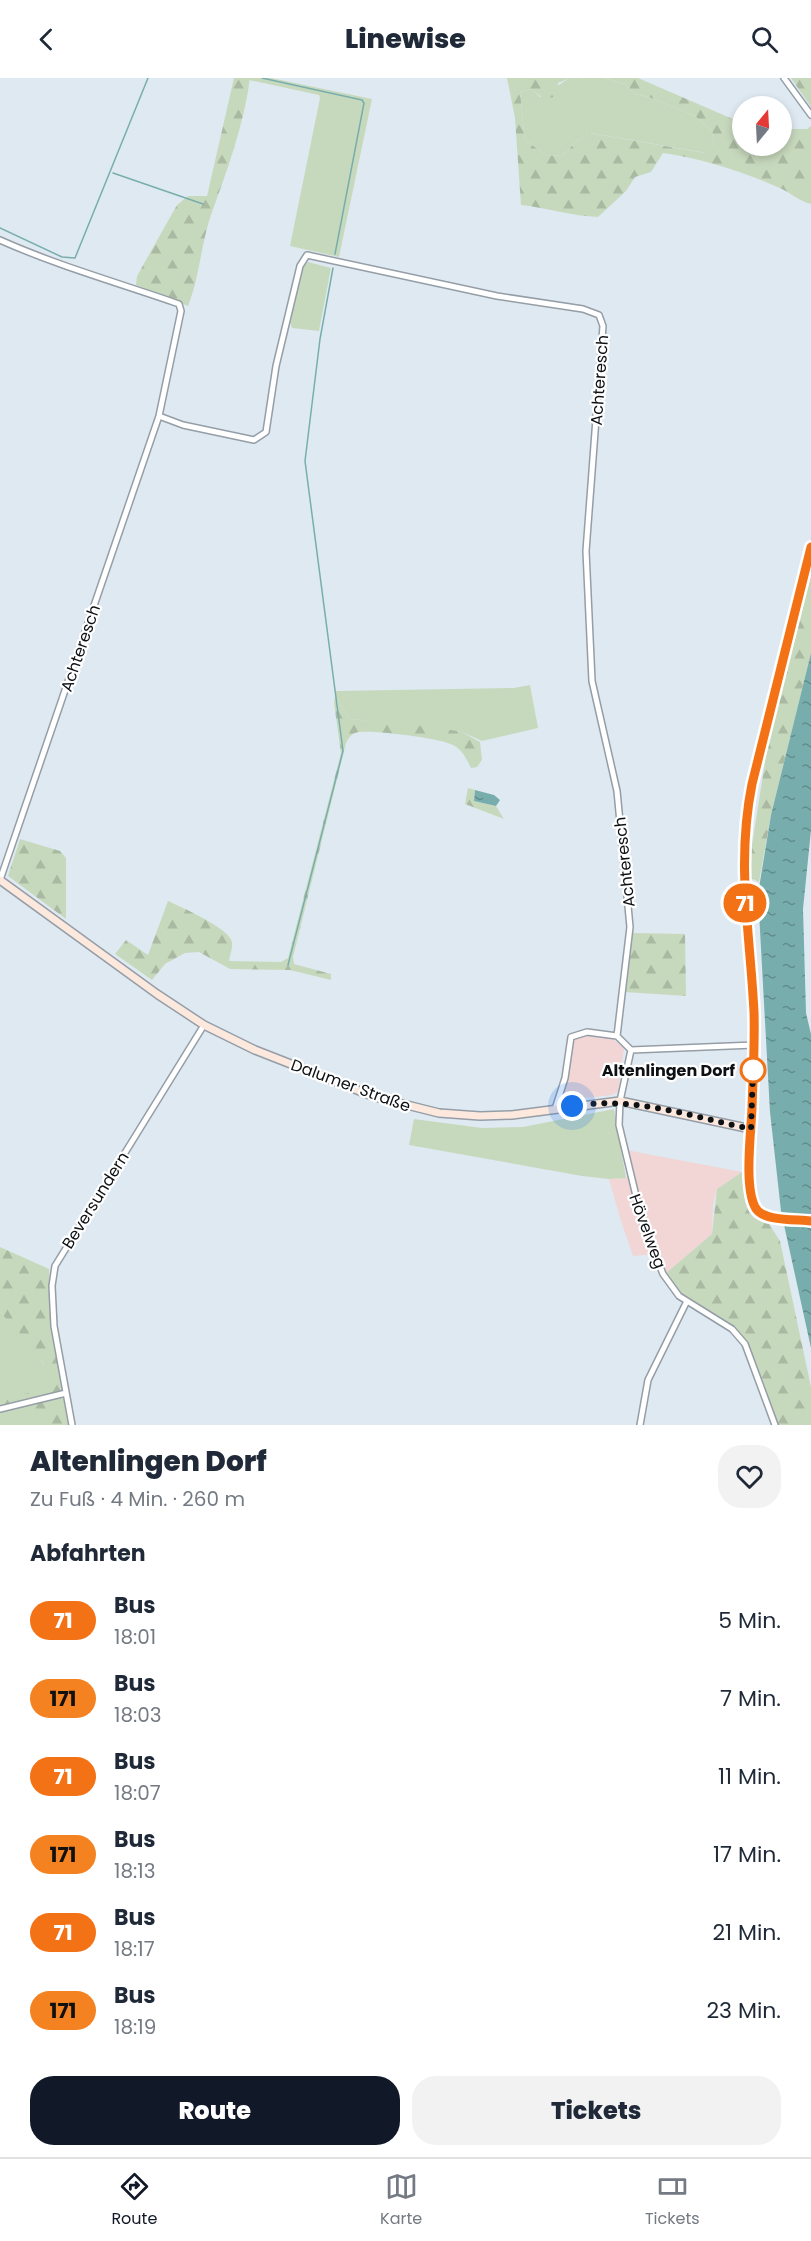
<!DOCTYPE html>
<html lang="de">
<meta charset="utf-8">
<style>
:root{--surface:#fff;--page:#f2f2f3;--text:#1f2937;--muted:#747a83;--line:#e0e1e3;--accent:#111827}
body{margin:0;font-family:Poppins,sans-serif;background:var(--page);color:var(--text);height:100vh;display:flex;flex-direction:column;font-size:22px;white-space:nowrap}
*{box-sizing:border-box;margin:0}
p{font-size:20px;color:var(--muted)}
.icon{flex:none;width:33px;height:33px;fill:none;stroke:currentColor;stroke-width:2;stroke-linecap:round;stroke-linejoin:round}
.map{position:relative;height:1347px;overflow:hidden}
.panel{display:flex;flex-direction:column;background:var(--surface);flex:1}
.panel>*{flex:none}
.badge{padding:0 12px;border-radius:20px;font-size:21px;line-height:39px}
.needle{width:39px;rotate:18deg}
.tools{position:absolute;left:732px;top:18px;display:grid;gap:12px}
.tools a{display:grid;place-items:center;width:60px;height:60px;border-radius:50%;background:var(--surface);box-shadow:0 3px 9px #0003;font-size:30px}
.you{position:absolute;width:30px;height:30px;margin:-15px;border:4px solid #fff;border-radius:50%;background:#1a73e8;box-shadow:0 0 0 9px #1a73e833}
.map>.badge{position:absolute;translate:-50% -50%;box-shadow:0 0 0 3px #fff}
h2{padding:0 30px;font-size:22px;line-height:54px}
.round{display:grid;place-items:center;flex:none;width:63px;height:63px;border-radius:24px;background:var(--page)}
.headline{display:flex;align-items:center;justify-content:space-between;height:102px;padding:0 30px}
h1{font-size:28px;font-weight:800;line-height:45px}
.button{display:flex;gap:12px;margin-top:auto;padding:12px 30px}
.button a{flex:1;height:69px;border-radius:24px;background:var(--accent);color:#fff;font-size:24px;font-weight:800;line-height:69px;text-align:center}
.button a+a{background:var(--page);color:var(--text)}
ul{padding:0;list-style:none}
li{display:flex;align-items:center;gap:18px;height:78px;padding:0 30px}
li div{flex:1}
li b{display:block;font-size:22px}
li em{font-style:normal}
li .badge{min-width:66px;font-weight:700;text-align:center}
header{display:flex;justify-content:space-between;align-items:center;height:78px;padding:0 30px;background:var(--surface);font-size:27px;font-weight:800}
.menu{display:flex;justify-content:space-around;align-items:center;height:84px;border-top:2px solid var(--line);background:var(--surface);font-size:16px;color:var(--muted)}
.menu a{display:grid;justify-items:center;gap:3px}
.menu .active{color:var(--accent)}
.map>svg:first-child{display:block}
.commercial{fill:#f1d6d5}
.grass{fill:#c7d9bd}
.forest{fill:url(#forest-firs)}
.water{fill:url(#water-ripples)}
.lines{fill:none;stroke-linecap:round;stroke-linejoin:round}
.stream{stroke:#77aead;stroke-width:1.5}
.street-casing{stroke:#959ea7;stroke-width:8}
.secondary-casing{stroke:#959ea7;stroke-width:10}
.street{stroke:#fff;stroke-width:5}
.secondary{stroke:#fde8de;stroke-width:7}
.line-casing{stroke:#fff;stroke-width:14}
.line{stroke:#f47216;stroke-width:9}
.walk{stroke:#0d1114;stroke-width:6;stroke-dasharray:0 10.8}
.stop-dot{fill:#fff;stroke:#f47216;stroke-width:3}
.labels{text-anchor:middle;stroke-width:4.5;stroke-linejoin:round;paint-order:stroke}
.street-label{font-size:16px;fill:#0d1114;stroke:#fff}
.stop-label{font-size:16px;font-weight:bold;fill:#0d1114;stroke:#fff;text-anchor:end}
</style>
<header><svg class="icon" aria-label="back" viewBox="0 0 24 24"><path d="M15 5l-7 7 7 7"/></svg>Linewise<svg class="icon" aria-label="search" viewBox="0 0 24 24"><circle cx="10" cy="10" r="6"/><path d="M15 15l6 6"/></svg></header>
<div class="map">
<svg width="811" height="1347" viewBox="0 0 811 1347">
<defs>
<pattern id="forest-firs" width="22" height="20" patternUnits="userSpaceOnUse" patternTransform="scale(1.5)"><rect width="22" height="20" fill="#c7d9bd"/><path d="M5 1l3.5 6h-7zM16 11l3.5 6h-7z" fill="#aab9a2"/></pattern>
<pattern id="water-ripples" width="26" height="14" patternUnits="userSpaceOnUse" patternTransform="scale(1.5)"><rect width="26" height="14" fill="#77aead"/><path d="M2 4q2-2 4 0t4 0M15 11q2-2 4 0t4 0" fill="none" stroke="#608c8c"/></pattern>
</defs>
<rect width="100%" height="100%" fill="#dfe9f2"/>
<path class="commercial" d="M581,957L613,961L624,970L618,1014L612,1017L560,1023L567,1005L573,963Z
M626,1072L742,1094L717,1111L713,1127L712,1156L665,1196L656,1176L633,1178L621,1143L609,1101L626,1100L631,1093Z"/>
<path class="grass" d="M250,0H271L372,21L339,179L290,168L320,20L319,17L249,2Z
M584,0H604L625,6L634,16L649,19L695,38L712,53L714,67L706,75L591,55L577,63L562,78L546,77L525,62L520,14L532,11L540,19L568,1L578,4Z
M308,184L331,190L319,253L292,250L290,244L303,190Z
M530,607L538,650L482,663L462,654L351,641L336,622L334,625L336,613L514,610Z
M614,1031L626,1100L609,1101L582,1098L409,1067L414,1041L482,1050L523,1049Z
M0,1234C19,1254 52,1281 47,1312C45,1322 37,1333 33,1342L34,1347H0Z"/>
<path class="forest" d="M234,0H250C244,46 228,90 212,134C201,164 200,198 188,228L136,207L137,198L177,127L188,118H207Z
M507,0H584L578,5L568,1L558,5L557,18C545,22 541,20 532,11L520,14L525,62L546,77L562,78L577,63L590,55L705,75L714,67L712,53L695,38L649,19L634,16L625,6L604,0H638L742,45V68H782V51H807L811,48V126C799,123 792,116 782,111C746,95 702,80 663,75L651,94L635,99L626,113L598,139C572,138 547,130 521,127L515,40Z
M791,0H811V29Z
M811,496V575L771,737L759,804L748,799V792L769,659Z
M336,622L351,641L434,649L462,654L480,664L482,682L477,689L471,690C467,682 463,673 455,668C443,660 374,652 359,654C352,655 349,659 346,665L293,879L294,886L331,896V902L290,892L230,891L199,874L185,875L165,886L152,902L115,876L126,862L148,877L168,823C181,829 229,850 232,864C233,869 230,877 229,883L281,884L288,880L341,675L334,625Z
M468,710L475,712L474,723L496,728L504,741L465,726Z
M20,761L60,773L66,780V841L8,798Z
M632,855L685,856L686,918L625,914Z
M742,1094C745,1117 741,1141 769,1146L780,1163L811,1309V1347H775L741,1258L682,1219L665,1196L712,1156L717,1111Z
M0,1169L49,1191L52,1249L70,1347H34L29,1331L0,1339V1321L47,1311L43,1285L25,1261L0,1234Z"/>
<path class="water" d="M811,575V752L803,831L806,935L811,956V1270L781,1133L770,1034L758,816L771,737Z
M475,712L494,717L500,722L496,728L474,723Z"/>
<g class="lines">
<path class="stream" d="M262,0L362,22L364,25L335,176
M113,95L203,126
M0,150L62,179L75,180L148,0
M288,887L343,673L305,383L320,261L333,190"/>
<defs>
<path id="street" d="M784,0L811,37
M0,162C58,188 119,205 179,226L181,233L159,338L0,802
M159,338L183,347L254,362L266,354L276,288L300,188L307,177L497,218L583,231L599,237L603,248L586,473L592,603L617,713L630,849L617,958
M754,967L631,972L620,1023L619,1047L642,1143L663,1196L679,1218L732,1251L745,1266L775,1347
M555,1031L565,1000L571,959L587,954L617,958L631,972
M0,1331L66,1315
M72,1347L54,1248L52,1208L55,1188L204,947
M640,1347L648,1302L687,1223"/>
<path id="secondary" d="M811,469L752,706C737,784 750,855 754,934C755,965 753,998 752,1030C751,1054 744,1108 755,1129C763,1144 797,1141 811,1142
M0,802L157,916L204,947L255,972L375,1019L439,1035L480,1038L512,1037L620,1023L751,1051"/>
</defs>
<use href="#street" class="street-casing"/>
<use href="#secondary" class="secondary-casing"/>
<use href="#street" class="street"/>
<use href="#secondary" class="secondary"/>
</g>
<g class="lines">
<defs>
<path id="line" d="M811,469L752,706C736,786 750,854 754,934C755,965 753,998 752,1030C751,1055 744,1108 755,1129C762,1144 797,1141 811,1143"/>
</defs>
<use href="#line" class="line-casing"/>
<use href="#line" class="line"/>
<path class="walk" d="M572,1028C634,1018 690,1038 751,1051L753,992"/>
</g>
<circle class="stop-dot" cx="753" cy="992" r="12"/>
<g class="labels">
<g class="street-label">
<text transform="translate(599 302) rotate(-86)" y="6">Achteresch</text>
<text transform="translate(80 570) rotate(-71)" y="6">Achteresch</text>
<text transform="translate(624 784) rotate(-96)" y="6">Achteresch</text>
<text transform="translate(351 1007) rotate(20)" y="6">Dalumer Straße</text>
<text transform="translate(95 1122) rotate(-58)" y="6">Beversundern</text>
<text transform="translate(648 1153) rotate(70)" y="6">Hövelweg</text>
</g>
<g class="stop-label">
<text x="735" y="998">Altenlingen Dorf</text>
</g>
</g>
</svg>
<div class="tools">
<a><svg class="needle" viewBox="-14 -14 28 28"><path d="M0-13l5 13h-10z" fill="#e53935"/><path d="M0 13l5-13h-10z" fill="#747a83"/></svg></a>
</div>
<div class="you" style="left:572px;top:1028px"></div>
<b class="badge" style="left:745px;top:825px;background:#f47216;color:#fff">71</b>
</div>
<section class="panel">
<div class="headline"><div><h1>Altenlingen Dorf</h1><p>Zu Fuß · 4 Min. · 260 m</p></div><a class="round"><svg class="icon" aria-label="heart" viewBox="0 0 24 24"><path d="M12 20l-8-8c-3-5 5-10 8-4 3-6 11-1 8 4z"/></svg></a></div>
<h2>Abfahrten</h2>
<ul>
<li><span class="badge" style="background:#f47216;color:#fff">71</span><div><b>Bus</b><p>18:01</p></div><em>5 Min.</em></li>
<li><span class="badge" style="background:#f58220;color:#111">171</span><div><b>Bus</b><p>18:03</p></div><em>7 Min.</em></li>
<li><span class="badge" style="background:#f47216;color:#fff">71</span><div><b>Bus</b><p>18:07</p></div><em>11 Min.</em></li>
<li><span class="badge" style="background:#f58220;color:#111">171</span><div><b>Bus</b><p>18:13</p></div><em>17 Min.</em></li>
<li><span class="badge" style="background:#f47216;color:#fff">71</span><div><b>Bus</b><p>18:17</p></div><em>21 Min.</em></li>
<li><span class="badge" style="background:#f58220;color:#111">171</span><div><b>Bus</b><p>18:19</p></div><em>23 Min.</em></li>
</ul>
<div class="button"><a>Route</a><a>Tickets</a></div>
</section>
<nav class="menu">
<a class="active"><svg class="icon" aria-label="directions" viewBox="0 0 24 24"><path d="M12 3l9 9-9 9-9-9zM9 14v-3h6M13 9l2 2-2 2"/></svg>Route</a>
<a><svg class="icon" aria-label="map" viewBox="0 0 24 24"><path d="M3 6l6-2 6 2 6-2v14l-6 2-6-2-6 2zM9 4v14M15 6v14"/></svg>Karte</a>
<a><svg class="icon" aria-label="tickets" viewBox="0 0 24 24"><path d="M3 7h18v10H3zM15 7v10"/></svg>Tickets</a>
</nav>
